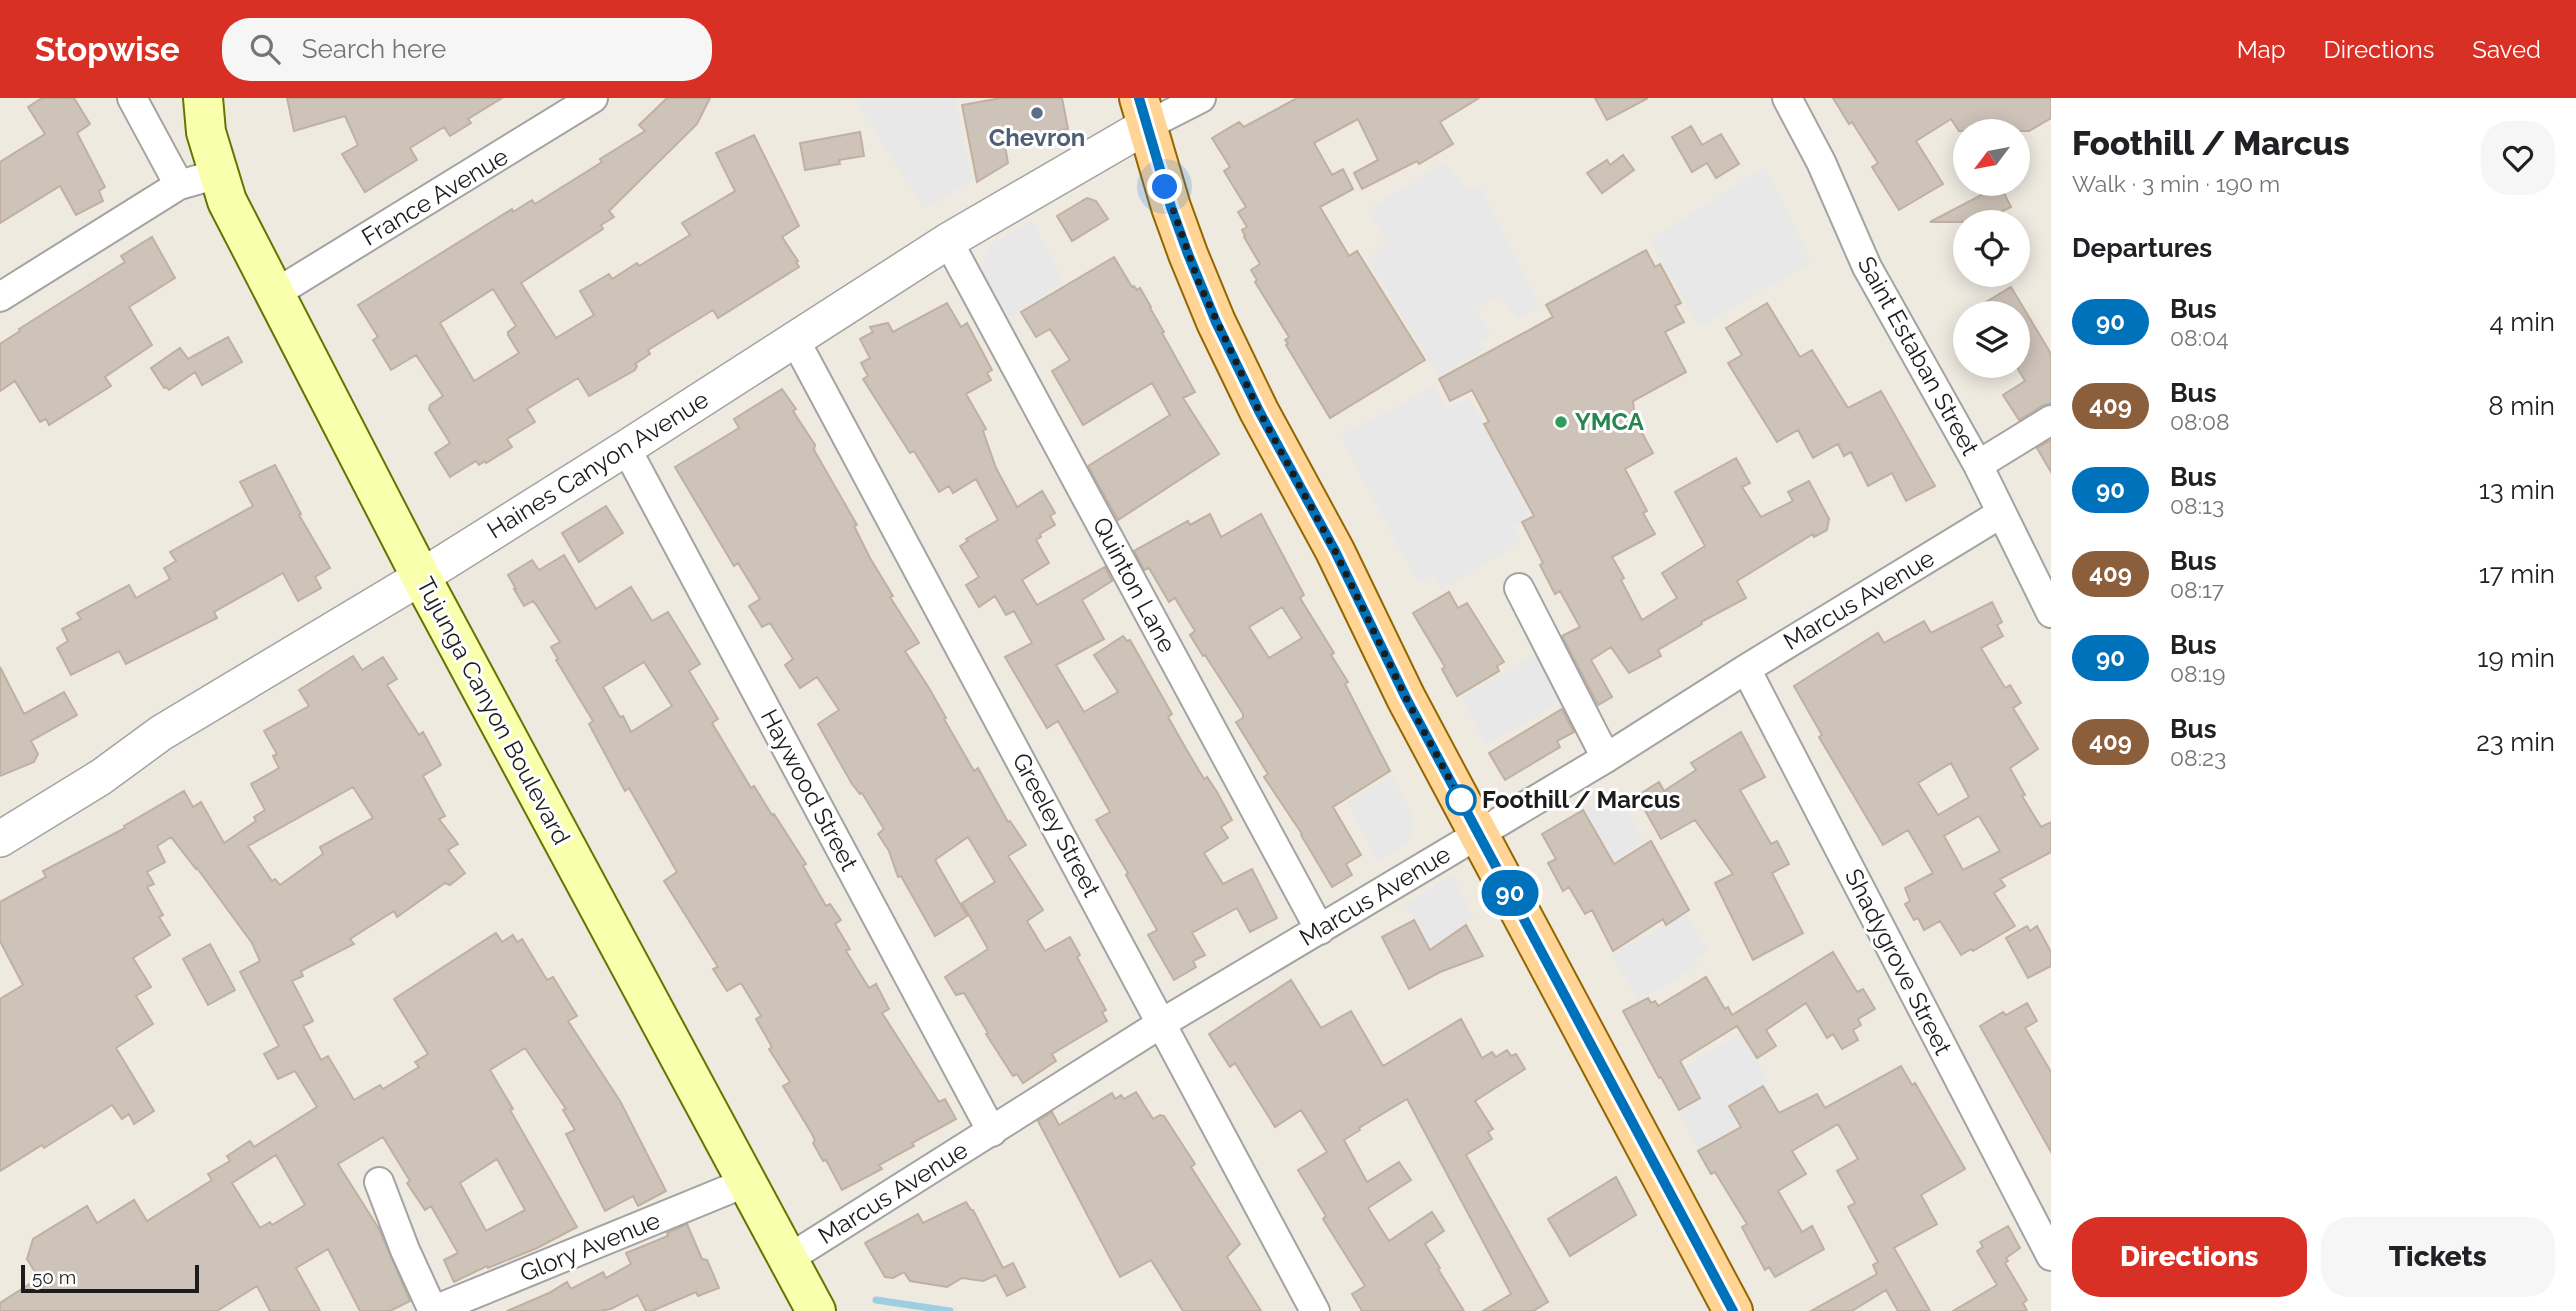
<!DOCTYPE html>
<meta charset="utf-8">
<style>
:root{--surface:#fff;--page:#f6f6f6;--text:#202124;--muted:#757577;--accent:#d93025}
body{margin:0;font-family:Raleway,sans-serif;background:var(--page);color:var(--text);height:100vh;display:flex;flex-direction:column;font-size:26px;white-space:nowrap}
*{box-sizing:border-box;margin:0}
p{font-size:23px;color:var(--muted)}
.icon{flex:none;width:38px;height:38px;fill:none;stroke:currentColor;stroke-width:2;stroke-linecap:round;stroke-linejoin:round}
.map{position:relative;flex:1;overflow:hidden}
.drawer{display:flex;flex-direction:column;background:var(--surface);width:525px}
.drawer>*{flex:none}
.badge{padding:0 14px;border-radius:23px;font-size:24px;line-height:46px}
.needle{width:46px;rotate:238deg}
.controls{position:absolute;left:1953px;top:21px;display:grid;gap:14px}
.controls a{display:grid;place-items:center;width:77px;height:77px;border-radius:50%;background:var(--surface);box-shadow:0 4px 18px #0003;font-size:35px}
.scale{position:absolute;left:21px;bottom:18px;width:178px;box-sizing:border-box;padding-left:7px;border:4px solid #1c1c1c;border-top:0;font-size:19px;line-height:24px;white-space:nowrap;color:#1c1c1c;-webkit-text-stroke:5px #fff;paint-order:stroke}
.you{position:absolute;width:35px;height:35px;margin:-18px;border:5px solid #fff;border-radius:50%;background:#1a73e8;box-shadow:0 0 0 10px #1a73e833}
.map>.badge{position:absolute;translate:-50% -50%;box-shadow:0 0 0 4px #fff}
h2{padding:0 21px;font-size:26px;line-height:63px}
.round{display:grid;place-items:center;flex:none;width:74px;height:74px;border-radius:28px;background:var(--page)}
.overview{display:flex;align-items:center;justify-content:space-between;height:119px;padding:0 21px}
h1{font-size:33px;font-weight:800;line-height:52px}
.cta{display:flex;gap:14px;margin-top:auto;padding:14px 21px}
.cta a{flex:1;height:80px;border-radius:28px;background:var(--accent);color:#fff;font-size:28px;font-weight:800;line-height:80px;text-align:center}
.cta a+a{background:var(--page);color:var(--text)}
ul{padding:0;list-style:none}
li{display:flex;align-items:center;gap:21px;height:84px;padding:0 21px}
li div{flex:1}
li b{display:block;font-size:26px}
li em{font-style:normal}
li .badge{min-width:77px;font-weight:700;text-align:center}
header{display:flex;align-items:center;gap:42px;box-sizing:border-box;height:98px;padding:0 35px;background:var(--accent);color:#fff}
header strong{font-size:33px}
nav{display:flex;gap:38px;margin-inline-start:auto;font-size:24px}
.search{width:490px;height:63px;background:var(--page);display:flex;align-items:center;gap:18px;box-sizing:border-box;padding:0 24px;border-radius:28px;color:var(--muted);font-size:26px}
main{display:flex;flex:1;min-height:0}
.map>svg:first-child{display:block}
.parking{fill:#e8e8e8}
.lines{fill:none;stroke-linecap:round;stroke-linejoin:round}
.stream{stroke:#9bcfe1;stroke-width:7}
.building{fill:#cec3b9;stroke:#c1b0a1;stroke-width:2;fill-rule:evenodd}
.minor-casing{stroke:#a3a3a3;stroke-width:32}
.tertiary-casing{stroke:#a3a3a3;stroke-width:38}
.secondary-casing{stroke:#657500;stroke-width:42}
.primary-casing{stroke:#936600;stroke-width:42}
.minor{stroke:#fff;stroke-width:28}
.tertiary{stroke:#fff;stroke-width:35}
.secondary{stroke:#f9ffad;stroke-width:38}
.primary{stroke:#ffd494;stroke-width:38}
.line-casing{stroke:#fff;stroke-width:16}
.line{stroke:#0072bc;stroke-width:10}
.walk{stroke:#1c1c1c;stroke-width:7;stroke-dasharray:0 12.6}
.service-dot{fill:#5c6f8a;stroke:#fff;stroke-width:2.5}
.leisure-dot{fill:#2e9e5b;stroke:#fff;stroke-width:2.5}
.stop-dot{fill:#fff;stroke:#0072bc;stroke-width:3.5}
.labels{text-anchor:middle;stroke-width:6;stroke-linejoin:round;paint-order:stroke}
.service-label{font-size:24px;font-weight:bold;fill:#4e5e75;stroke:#fff}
.street-label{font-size:24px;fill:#1c1c1c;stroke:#fff}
.leisure-label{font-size:24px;font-weight:bold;fill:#27864d;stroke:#fff;text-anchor:start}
.stop-label{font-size:24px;font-weight:bold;fill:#1c1c1c;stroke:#fff;text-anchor:start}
</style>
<header>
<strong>Stopwise</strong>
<div class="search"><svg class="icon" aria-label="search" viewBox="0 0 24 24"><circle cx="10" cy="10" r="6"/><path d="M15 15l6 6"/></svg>Search here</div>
<nav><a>Map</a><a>Directions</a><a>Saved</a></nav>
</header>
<main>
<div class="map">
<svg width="2051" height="1213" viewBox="0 0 2051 1213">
<rect width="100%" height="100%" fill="#eeeae0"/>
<path class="parking" d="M854,0H955L972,81L925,112Z
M1445,64L1468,93L1479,86L1541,209L1518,221L1500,197L1475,212L1492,237L1480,246L1483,252L1439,279L1368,161L1387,144L1368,112Z
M1765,69L1811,164L1700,229L1650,142Z
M1032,122L1064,184L1006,222L980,176L988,149Z
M1434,288L1446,311L1469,300L1531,417L1513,428L1521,444L1441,492L1432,476L1418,485L1340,338Z
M1537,556L1559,604L1485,648L1462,599Z
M1392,677L1414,722L1408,744L1378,764L1347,704Z
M1617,693L1645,744L1610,766L1598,737L1583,712Z
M1449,778L1453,779L1474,820L1430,852L1405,807Z
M1687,816L1708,853L1697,860L1699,867L1639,902L1611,856Z
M1743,933L1769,984L1729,1008L1741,1029L1698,1053L1679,1014L1700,1000L1684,969Z"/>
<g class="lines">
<path class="stream" d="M876,1202L950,1213"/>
</g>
<path class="building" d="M42,0H74L90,26L77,35L105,89L99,93L103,103L76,117L60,88L0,125V64L45,36L28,9Z
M287,0H502L468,21L471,25L450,38L444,29L410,50L417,62L365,94L342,56L358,47L345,18L294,33Z
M667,0H710L697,26L609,113L614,119L601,127L603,131L521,185L556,240L594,217L580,193L609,176L612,181L637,165L639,168L690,137L682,125L735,93L716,55L754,37L799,128L782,139L798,163L796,164L799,169L718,220L713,212L648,252L650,256L635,266L637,268L635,272L589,298L578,280L527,311L535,324L507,341L512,349L486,365L485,363L479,367L476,363L450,379L435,355L450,345L429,311L430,307L443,298L416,257L391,272L373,242L378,239L358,207L512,111L513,114L532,102L535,106L602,64L600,61L645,33L639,27ZM493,191L516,228L508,234V237L519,255L474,283L440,225Z
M1001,0H1062L1068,31L1004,43L1008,65L977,84L962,7Z
M1297,0H1479L1440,24L1453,46L1419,66L1417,63L1362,91L1354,75L1378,62L1358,21L1314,45L1332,77L1343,71L1353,91L1320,109L1349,158L1357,153L1425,262L1330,320L1286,247L1288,245L1285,242L1289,239L1255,184L1257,182L1251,172L1260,166L1244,139L1245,138L1242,132L1247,129L1238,114L1246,109L1224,73L1230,69L1212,40L1239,24L1244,29Z
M1595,0H1648L1607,22Z
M1833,0H2051V20L2029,33H1959L1951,21L1916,43L1943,86L1899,112L1872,69L1878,65L1852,24L1849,26Z
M1691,28L1702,47L1721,36L1739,66L1716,80L1707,65L1692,74L1672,39Z
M860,34L864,58L839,62L840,66L805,72L800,45Z
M1623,57L1634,72L1602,95L1587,75L1607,62L1610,67Z
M2000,87L2011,109L1980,124H1930Z
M1087,100L1096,103L1108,121L1072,143L1057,118Z
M152,139L175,180L129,209L152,247L105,279L111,288L49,327L46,321L40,324L15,283L0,293V246L20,233L19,231L125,164L121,158Z
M1646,152L1655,169L1660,166L1681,205L1675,208L1684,224L1665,234L1686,274L1633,303L1635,322L1653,355L1625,371L1647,413L1643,415L1655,436L1612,459L1624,480L1621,482L1642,522L1677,500L1662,475L1705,448L1675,394L1736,360L1750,385L1742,389L1761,419L1793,403L1788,394L1809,383L1829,421L1827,432L1814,439L1813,436L1737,483L1746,500L1701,524L1702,526L1658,552L1661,558L1629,575L1611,549L1591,562L1612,599L1598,607L1562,538L1580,529L1560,493L1555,496L1540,467L1543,465L1522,424L1534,418L1484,326L1489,324L1472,292L1450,303L1439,281L1553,219L1546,207Z
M1114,159L1132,189L1134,188L1137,192L1140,190L1151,209L1150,210L1164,234L1162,235L1195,294L1183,300L1219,356L1118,422L1088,368L1170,317L1152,285L1083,327L1052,273L1070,262L1050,231L1036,239L1021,214Z
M2011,189L2051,256V305L2042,308L2019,322L2003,297L2025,283L2018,271V215H1968Z
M947,205L961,229L967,225L992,272L987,275L991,282L966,296L986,331L983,333L996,370L1017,409L1042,393L1055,415L1050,418L1055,427L1040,436L1041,439L1036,442L1049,465L1022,482L1037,507L1105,469L1112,483L1082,502L1104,541L1056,567L1084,614L1118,594L1094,557L1123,538L1127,543L1130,542L1172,616L1168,619L1185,649L1204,681L1207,679L1217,694L1232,722L1221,729L1228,740L1204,755L1223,786L1252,771L1277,820L1250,834L1237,810L1192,835L1205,857L1193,863L1196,869L1174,882L1148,837L1157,832L1126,777L1128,775L1096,722L1110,714L1058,623L1047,630L1005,559L1032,545L1014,513L1006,517L995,498L979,509L966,487L979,479L960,448L968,443L966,441L998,422L976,381L953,395L949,388L939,394L914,353L910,355L863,281L868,278L861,265L870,260L860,241L873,234L870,229L888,225L893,234Z
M1767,205L1800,259L1812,252L1848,310L1881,293L1935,388L1906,403L1892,375L1868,388L1851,354L1844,358L1838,346L1813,360L1798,332L1777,344L1728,265L1742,257L1726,230Z
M228,239L242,264L202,287L195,274L169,292L166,289L164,290L151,270L180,250L188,261Z
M782,291L796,311L793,313L815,347L814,352L857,427L854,428L870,460L893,498L890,499L919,545L905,553L929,590L946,620L944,621L974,673L978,670L1008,724L1010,723L1026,747L1008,758L1043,812L1027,823L1045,853L1070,839L1080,857L1077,859L1106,912L1102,914L1107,923L1052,956L1056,963L1023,985L1017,976L1013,978L986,936L988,935L964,895L956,897L945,879L988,851L962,805L995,784L968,739L935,762L967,818L935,838L901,778L898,779L889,753L878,736L884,731L862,695L860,696L852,686L818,626L839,612L817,579L800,590L785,567L793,561L770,525L762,529L749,508L760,501L738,465L734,468L675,369L739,330L734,321Z
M2051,342V374L2037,350Z
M275,367L301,416L299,417L330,470L315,479L321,490L298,503L283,475L214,514L217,520L126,566L119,553L71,577L57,550L68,543L62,531L81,521L77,515L129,487L136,500L170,481L164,470L176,463L170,454L253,408L240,384Z
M606,408L623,435L579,464L562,435Z
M1210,416L1221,439L1261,416L1304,497L1300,500L1334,555L1331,557L1348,584L1345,586L1390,673L1333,709L1361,757L1346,766L1352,777L1332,789L1301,737L1302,736L1264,679L1268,676L1236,624L1243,620V616L1205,557L1203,558L1190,537L1195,533L1175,500L1169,504L1149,470L1144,472L1134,453L1188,423L1190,427ZM1282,509L1302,540L1269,560L1249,529Z
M564,457L596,511L631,489L652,523L668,514L700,566L689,573L718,621L712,625L751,690L754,688L772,717L774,716L806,766L803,768L826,808L830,806L841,822L835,826L850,851L846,853L869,890L876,886L889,911L882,915L939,1004L945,1001L956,1021L912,1045L914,1048L879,1067L882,1071L842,1092L826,1062L823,1063L813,1045L815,1043L812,1036L783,988L790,984L769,951L772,949L756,921L761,918L741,885L727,893L713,871L718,869L664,783L677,774L629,690L625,693L589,626L593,623L556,562L558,561L551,549L560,544L537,508L533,503L524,508L514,491H516L508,477L532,462L539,472ZM644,564L672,608L631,634L623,618L620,619L603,589Z
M1449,494L1458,510L1467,505L1504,564L1497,568L1499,573L1457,598L1442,571L1445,569L1413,515Z
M1992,504L2002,524L1997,527L2003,538L1981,550L2005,590L2010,587L2021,605L2013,610L2038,651L2010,670L2025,697L2022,698L2041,729L2051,724V754L2000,781L2005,788L1994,795L2015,828L1973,853L1971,851L1961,857L1940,823L1924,832L1918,820L1914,822L1905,806L1910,803L1905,790L1933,775L1908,732L1883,747L1819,639L1822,637L1794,588L1878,535L1884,545L1924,523L1931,535ZM1951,665L1969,699L1938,717L1918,685ZM1979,718L2000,753L1963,772L1944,738Z
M353,558L362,572L383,559L397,581L387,587L419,637L423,634L441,667L423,678L445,718L439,721L458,746L448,752L465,775L450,787L445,785L397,819L394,813L350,841L354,846L301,873L303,878L292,883L313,923L303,928L321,962L328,958L354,1002L380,987L383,991L419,969L415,964L428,956L394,901L496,835L502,844L513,837L517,844L522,841L547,882L553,879L577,918L568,923L620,1003L666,1093L638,1108L633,1098L605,1113L566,1036L575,1032L563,1012L566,1011L525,950L490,972L513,1011L510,1012L577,1129L537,1150L488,1170L487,1168L454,1184L444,1162L458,1155L431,1108L425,1112L407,1085L410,1083L383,1039L338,1066L379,1131L410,1203L390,1213H360L328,1151L296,1170L320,1213H270L257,1188L217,1213H0V1205L39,1180L27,1161L33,1141L87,1108L97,1125L134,1102L147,1123L212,1082L208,1076L230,1063L227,1058L250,1043L254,1049L317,1009L295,973L278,981L264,956L279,948L240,874L260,863L252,845L197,770L196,771L171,739L157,748L165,764L147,774L154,786L147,789L163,817L159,819L170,837L133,860L151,889L136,898L153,926L116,950L154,1013L134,1026L129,1016L122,1021L112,1007L44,1050L42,1047L0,1073V901L23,887L0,843V804L46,779L43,773L125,730L124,728L184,693L193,709L201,704L224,745L256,723L254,719L265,712L251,686L279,670L273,658L277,656L264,633L309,608L299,592ZM353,689L373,720L320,749L323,756L280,787L275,781L272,783L248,748ZM276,1057L305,1107L272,1127L270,1124L260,1130L232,1085ZM497,1061L525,1112L486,1133L460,1085Z
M0,569L24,616L64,594L77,617L31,643L38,656L34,664L0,678Z
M1562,611L1574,634L1557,643L1560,649L1505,682L1489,655Z
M1741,634L1765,679L1740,692L1771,746L1777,743L1789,766L1772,775L1803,835L1753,862L1715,785L1733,776L1695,722L1661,741L1637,698L1659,684L1664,693L1696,672L1691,665Z
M1583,712L1614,766L1651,743L1689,812L1666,827L1663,821L1613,853L1592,812L1585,816L1569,789L1563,793L1548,765L1556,761L1542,736Z
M1414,822L1430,852L1466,827L1483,858L1440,874L1409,891L1382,839Z
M2027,828L2030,833L2037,828L2051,854V868L2028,880L2006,840Z
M210,846L235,892L208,907L183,861Z
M1833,854L1857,894L1863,891L1875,911L1858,921L1861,927L1853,932L1858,942L1842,951L1833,936L1827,940L1806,905L1766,932L1776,948L1757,960L1737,928L1680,963L1700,1000L1679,1012L1661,979L1659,980L1623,913L1648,900L1651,905L1655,903L1658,908L1706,879L1725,911L1728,909L1732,917Z
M1291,882L1321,930L1351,913L1383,968L1461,921L1482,960L1492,954L1496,959L1507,952L1511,958L1516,956L1525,971L1475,1003L1493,1031L1488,1034L1492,1041L1466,1057L1548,1204L1533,1213H1483L1511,1196L1407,1001L1359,1030L1360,1032L1344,1042L1367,1084L1399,1064L1411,1082L1368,1110L1389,1143L1432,1114L1444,1133L1425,1146L1440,1170L1438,1171L1464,1213H1362L1352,1196L1365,1188L1323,1121L1326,1118L1298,1072L1327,1054L1301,1012L1275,1029L1235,965L1230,969L1209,936Z
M2027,905L2037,923L2025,930L2051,974V1054L1980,928L2003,914L2006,917Z
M1901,968L1912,987L1915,985L1965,1071L1921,1097L1937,1126L1894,1150L1930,1213H1898L1886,1192L1852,1213H1811L1877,1176L1873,1167L1878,1164L1848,1109L1855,1105L1837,1073L1858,1061L1838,1026L1792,1053L1806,1076L1778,1093L1802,1134L1812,1128L1824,1151L1775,1179L1769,1169L1765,1172L1742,1129L1747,1126L1715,1074L1711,1076L1698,1053L1741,1029L1729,1008L1763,988L1779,1015L1817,996L1825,1010Z
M1136,994L1153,1021L1160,1017L1164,1018L1195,1066L1191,1069L1240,1146L1227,1159L1261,1213H1183L1151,1162L1120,1179L1038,1023L1052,1014L1059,1027L1112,995L1115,1001L1121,997L1124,1001Z
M1616,1079L1636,1117L1570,1158L1548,1121Z
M966,1104L971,1112H973L1003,1170L1013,1165L1025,1189L1007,1198L996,1177L983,1183L962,1180L947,1189L910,1183L904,1174L893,1180L885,1179L865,1145L918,1116L923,1125Z
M687,1126L702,1161L707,1162L719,1190L698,1198L696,1194L652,1213H646L638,1197L611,1211L599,1213H507L549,1195L567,1184L571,1191L603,1174L606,1180L631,1166L626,1155L668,1138L667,1135Z
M2008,1128L2020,1150L2006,1160L2008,1163L2005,1165L2027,1202L2023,1205L2027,1213H1953L1997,1187L1977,1153L1983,1149L1980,1144Z"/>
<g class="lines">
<defs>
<path id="minor" d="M132,0L179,87
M1787,0L1821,64L1867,169L1978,367L2051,515
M1146,28L1201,0
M948,143L1320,832
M276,195L593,0
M0,199L179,87L218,76
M795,242L1315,1213
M626,350L992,1034
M1978,367L2051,322
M1519,490L1606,660
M1746,571L2051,1158
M379,1084L405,1152L433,1213
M788,1161L1162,925L1606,660L1746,571L2000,416
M432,1213L747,1084"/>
<path id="tertiary" d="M0,741L101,679L161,635L421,479L626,350L948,143L1146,28"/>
<path id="secondary" d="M203,0L206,34L227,103L421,479L816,1213"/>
<path id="primary" d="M1139,0L1171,109L1188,156L1216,224L1259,313L1335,453L1406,600L1733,1213"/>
</defs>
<use href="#minor" class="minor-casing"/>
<use href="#tertiary" class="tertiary-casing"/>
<use href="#secondary" class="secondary-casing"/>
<use href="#primary" class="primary-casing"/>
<use href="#minor" class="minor"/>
<use href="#tertiary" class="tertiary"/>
<use href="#secondary" class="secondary"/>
<use href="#primary" class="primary"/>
</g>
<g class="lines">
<defs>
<path id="line" d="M1139,0L1171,109L1188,156L1216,224L1259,313L1335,453L1406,600L1733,1213"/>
</defs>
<use href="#line" class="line-casing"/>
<use href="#line" class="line"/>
<path class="walk" d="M1165,89L1199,185L1259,313L1335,453L1406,600L1464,708L1461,702"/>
</g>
<circle class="service-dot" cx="1037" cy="15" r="7"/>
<circle class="leisure-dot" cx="1561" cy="324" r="7"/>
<circle class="stop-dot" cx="1461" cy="702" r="14"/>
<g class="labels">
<g class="service-label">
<text x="1037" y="48">Chevron</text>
</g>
<g class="street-label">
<text transform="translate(435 99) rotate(-31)" y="8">France Avenue</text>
<text transform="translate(1918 258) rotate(61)" y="8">Saint Estaban Street</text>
<text transform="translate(598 367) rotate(-32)" y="8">Haines Canyon Avenue</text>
<text transform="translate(1134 487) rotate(62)" y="8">Quinton Lane</text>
<text transform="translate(1859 502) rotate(-31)" y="8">Marcus Avenue</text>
<text transform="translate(493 613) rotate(62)" y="8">Tujunga Canyon Boulevard</text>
<text transform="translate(809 692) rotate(62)" y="8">Haywood Street</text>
<text transform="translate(1056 727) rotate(62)" y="8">Greeley Street</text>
<text transform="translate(1375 798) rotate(-31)" y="8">Marcus Avenue</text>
<text transform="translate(1898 864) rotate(63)" y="8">Shadygrove Street</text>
<text transform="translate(893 1095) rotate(-32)" y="8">Marcus Avenue</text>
<text transform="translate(590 1149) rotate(-22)" y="8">Glory Avenue</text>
</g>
<g class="leisure-label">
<text x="1575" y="332">YMCA</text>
</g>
<g class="stop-label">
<text x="1482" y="710">Foothill / Marcus</text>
</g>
</g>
</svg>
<div class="controls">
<a><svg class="needle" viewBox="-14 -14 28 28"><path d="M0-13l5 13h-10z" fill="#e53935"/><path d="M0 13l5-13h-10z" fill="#757577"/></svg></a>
<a><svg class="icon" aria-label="locate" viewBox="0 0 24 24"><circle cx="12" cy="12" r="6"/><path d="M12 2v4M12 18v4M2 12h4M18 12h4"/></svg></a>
<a><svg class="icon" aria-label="layers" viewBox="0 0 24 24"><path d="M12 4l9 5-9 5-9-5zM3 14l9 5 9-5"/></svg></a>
</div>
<div class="scale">50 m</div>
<div class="you" style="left:1165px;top:89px"></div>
<b class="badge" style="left:1510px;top:795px;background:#0072bc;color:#fff">90</b>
</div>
<section class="drawer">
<div class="overview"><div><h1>Foothill / Marcus</h1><p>Walk · 3 min · 190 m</p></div><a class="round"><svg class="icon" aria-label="heart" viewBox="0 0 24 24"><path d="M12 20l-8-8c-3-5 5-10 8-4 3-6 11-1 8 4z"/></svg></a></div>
<h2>Departures</h2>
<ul>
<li><span class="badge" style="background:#0072bc;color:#fff">90</span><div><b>Bus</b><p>08:04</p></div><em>4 min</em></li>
<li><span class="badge" style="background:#8b5e3c;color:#fff">409</span><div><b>Bus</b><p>08:08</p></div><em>8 min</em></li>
<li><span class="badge" style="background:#0072bc;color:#fff">90</span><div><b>Bus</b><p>08:13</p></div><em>13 min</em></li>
<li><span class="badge" style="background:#8b5e3c;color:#fff">409</span><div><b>Bus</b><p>08:17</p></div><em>17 min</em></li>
<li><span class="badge" style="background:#0072bc;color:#fff">90</span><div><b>Bus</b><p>08:19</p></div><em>19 min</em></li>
<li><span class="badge" style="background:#8b5e3c;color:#fff">409</span><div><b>Bus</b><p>08:23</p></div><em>23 min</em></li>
</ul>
<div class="cta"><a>Directions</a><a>Tickets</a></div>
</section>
</main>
